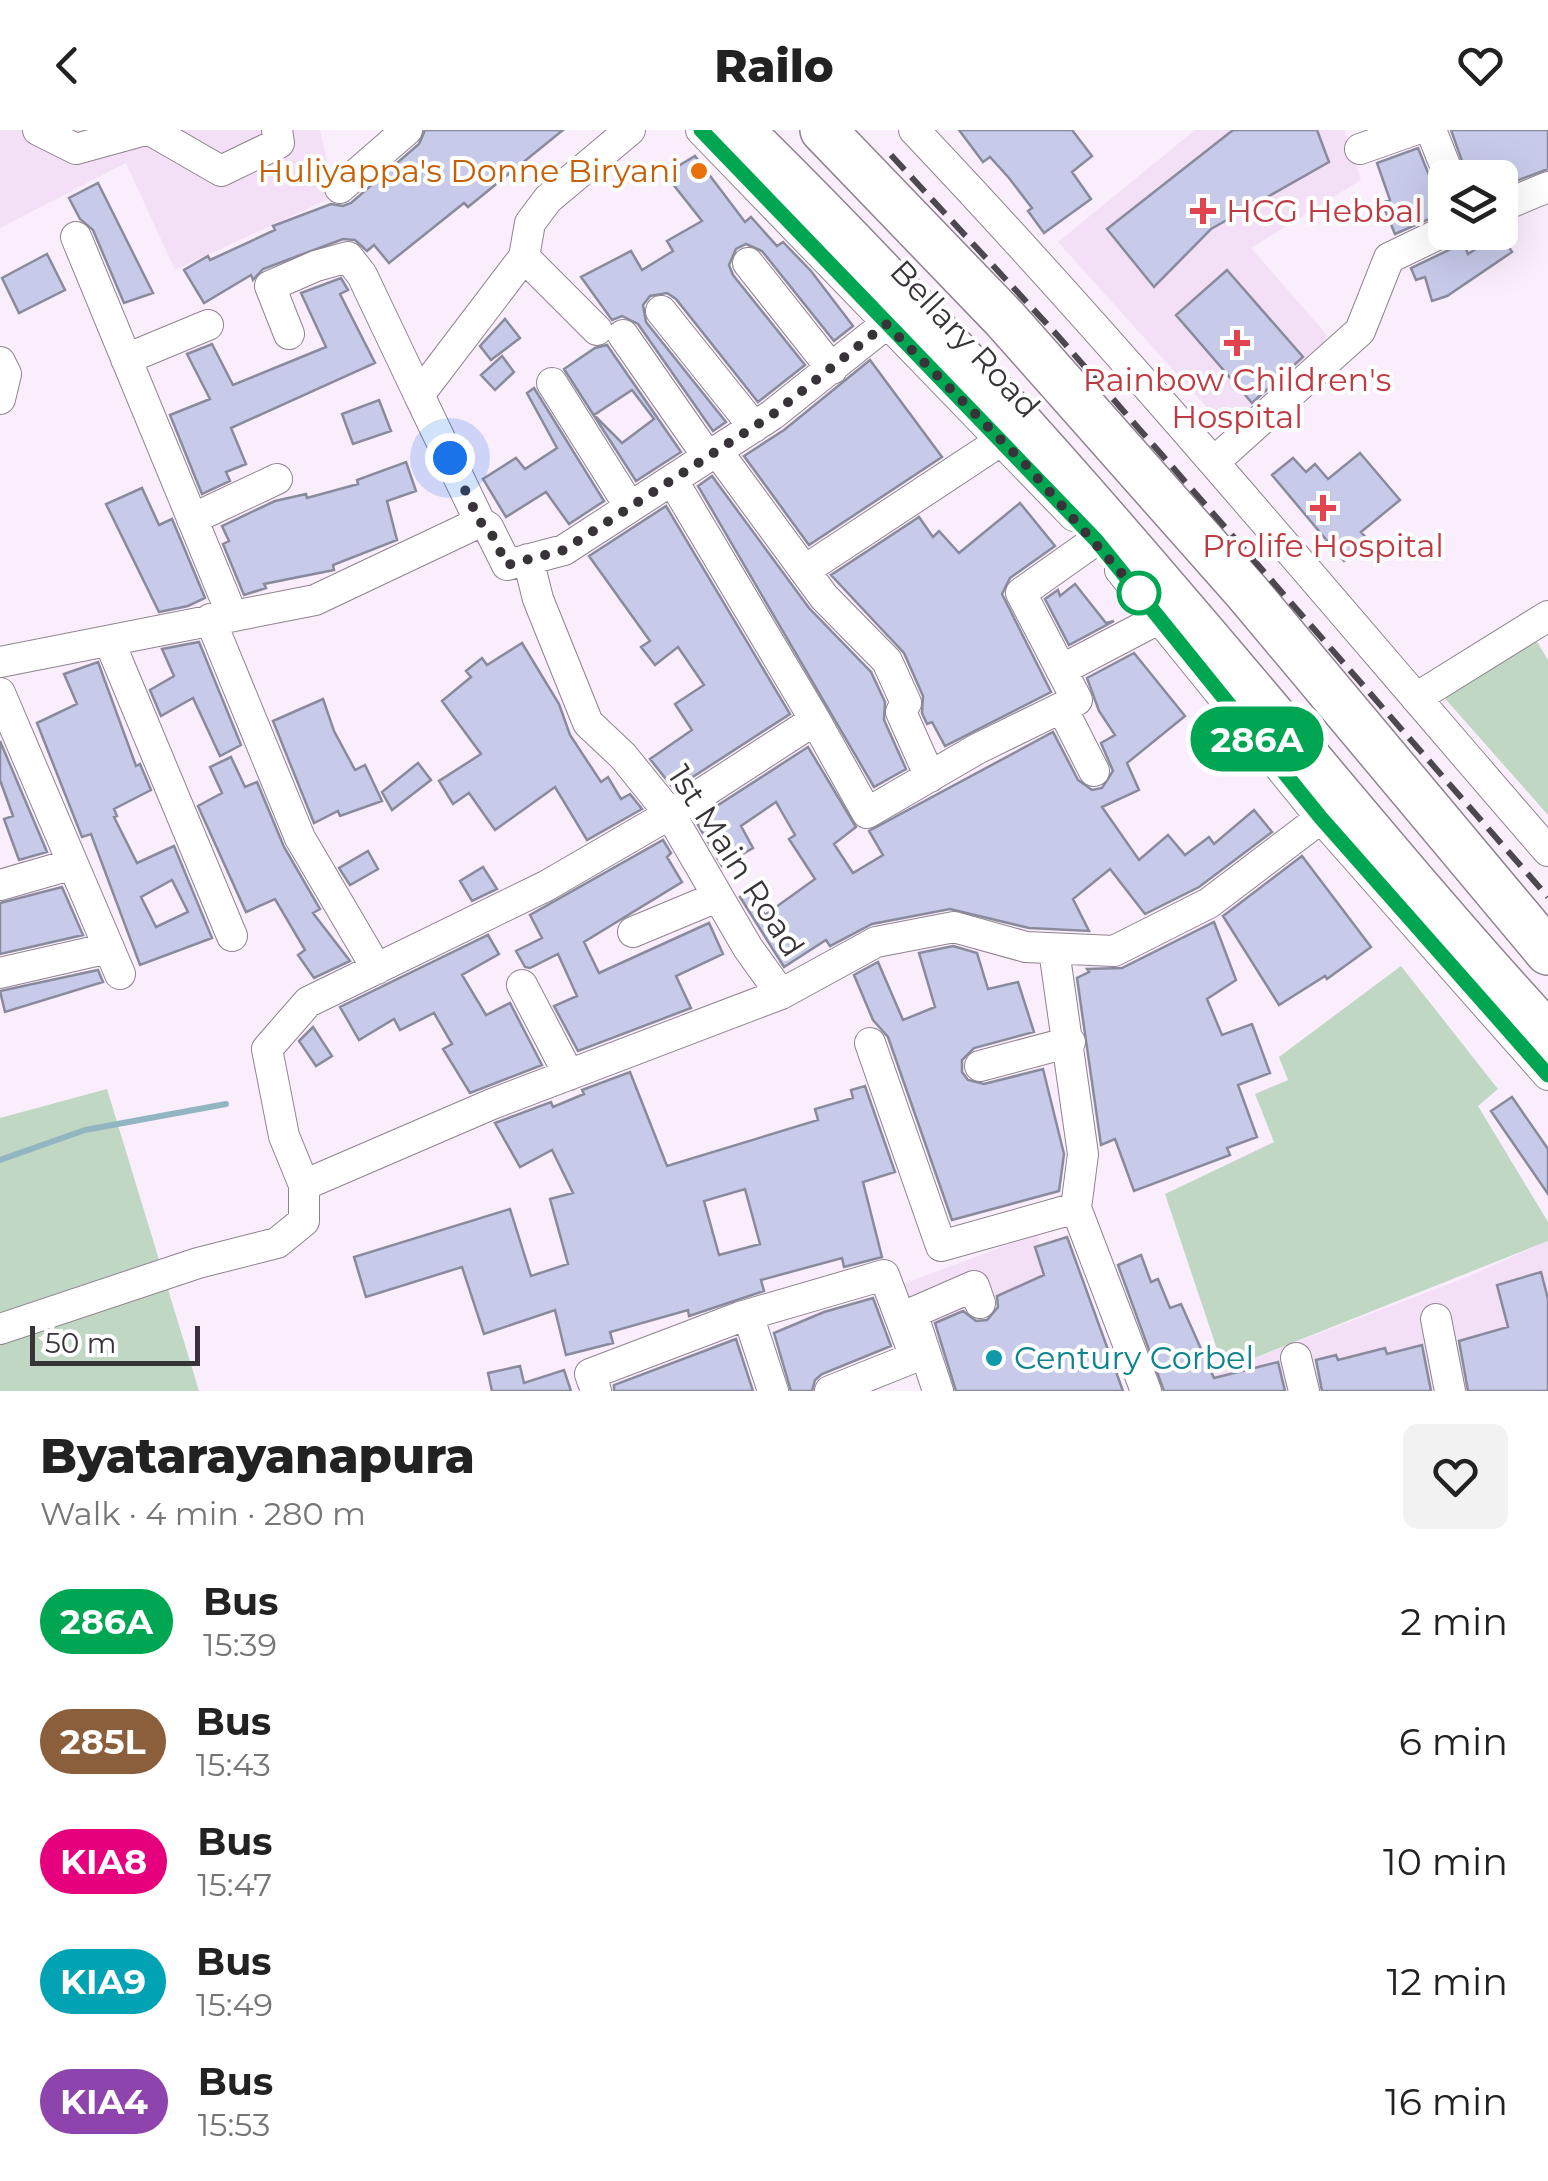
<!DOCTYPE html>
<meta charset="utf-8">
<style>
:root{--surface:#fff;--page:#f2f2f2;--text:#222;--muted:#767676}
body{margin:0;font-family:Montserrat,sans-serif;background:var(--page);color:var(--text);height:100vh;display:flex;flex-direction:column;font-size:38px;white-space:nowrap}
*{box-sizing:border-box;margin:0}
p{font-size:32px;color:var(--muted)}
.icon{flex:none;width:55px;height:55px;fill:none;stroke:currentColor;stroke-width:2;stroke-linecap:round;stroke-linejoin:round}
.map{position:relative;height:1261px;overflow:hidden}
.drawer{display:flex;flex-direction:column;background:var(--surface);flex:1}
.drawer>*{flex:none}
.badge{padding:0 20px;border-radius:32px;font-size:35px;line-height:65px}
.tools{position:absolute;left:1428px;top:30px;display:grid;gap:20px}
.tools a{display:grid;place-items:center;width:90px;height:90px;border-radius:15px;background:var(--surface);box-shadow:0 10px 40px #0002;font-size:50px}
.scale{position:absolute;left:30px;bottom:25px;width:170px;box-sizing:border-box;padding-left:10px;border:5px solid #383339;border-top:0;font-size:28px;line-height:35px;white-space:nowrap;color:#383339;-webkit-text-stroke:8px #fff;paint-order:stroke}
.you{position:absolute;width:50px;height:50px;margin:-25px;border:8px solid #fff;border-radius:50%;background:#1a73e8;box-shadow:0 0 0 15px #1a73e833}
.map>.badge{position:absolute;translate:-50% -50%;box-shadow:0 0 0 5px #fff}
.round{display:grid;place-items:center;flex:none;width:105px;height:105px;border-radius:15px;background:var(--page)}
.summary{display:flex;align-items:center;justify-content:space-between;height:170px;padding:0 40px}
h1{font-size:48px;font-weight:800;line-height:75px}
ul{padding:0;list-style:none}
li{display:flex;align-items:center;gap:30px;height:120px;padding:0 40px}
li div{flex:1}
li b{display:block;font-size:38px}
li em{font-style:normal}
li .badge{min-width:110px;font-weight:700;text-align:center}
header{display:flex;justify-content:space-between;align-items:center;height:130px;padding:0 40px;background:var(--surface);font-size:45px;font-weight:800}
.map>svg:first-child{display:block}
.built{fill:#f3e0f6}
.green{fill:#c0d8c3}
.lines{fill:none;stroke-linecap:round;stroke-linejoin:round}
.stream{stroke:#92b5c2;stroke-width:6}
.building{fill:#c7cae9;stroke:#898b9c;stroke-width:2.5;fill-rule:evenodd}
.minor-casing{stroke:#8f8390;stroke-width:32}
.highway-casing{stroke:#8f8390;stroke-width:48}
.minor{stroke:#fff;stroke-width:30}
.highway{stroke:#fff;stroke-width:45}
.rail{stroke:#4d484f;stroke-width:6;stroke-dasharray:20 10;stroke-linecap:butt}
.line-casing{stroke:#fff;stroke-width:22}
.line{stroke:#00a651;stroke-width:15}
.walk{stroke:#383339;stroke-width:10;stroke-dasharray:0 18}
.food-dot{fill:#e8710a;stroke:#fff;stroke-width:4}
.health-dot{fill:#e0444e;stroke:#fff;stroke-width:4}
.stop-dot{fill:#fff;stroke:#00a651;stroke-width:5}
.culture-dot{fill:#0f9aa8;stroke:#fff;stroke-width:4}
.labels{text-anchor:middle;stroke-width:8;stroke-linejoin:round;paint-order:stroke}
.food-label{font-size:32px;fill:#c56008;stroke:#fff;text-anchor:end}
.health-label{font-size:32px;fill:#be3a42;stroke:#fff}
.street-label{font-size:32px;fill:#383339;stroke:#fff}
.culture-label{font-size:32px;fill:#0d838f;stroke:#fff;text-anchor:start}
</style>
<header><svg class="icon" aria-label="back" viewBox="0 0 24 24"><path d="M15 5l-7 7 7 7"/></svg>Railo<svg class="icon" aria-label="heart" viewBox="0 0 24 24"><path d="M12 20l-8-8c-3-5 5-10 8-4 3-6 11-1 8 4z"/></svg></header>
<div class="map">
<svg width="1548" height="1261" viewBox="0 0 1548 1261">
<rect width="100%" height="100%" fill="#faedfc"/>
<path class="built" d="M0,0H320L335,66L175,140L126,33L0,98Z
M1195,0H1344L1361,50L1251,118L1327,205L1324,216L1230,303L1058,112Z
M1037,1104L1066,1201L1069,1261H931L890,1159Z
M1548,1111V1261H1169L1467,1147Z"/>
<path class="green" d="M1536,510L1548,530V685L1441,564Z
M1401,836L1498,959L1478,976L1548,1092V1111L1224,1240L1165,1064L1274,1012L1255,964L1288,950L1279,927Z
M107,959L199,1261H0V988Z"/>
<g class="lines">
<path class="stream" d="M0,1030L85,1000L226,974"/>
</g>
<path class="building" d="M425,0H563L468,77L464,73L389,133L374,115L367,121L355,110L343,109L263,139L253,150L251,145L204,173L184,140L208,126L210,130L275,100L273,96L331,74L343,76L351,73L419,14Z
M959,0H1072L1092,26L1072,42L1091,69L1044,103L1028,81L1032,78L1009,48L990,27L983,32Z
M1233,0H1317L1329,32L1211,99L1154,157L1107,99Z
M1451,0H1548V39L1500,57V48H1468Z
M1418,18L1433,55L1442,65L1445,82L1395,104L1382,73L1390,70L1377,33Z
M695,26L745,92L751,87L777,116L783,112L811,141L853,196L834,211L762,121L746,114L736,119L729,135L733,145L805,235L758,272L676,169L667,163L650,166L643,175L646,192L726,292L713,301L638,194L622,186L612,190L581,147L631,121L642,140L673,121L667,111L702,91L665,44Z
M98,53L153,163L124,173L93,100L80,89L69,68Z
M1500,103L1512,122L1447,166L1432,171L1425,147L1416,150L1411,138L1453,118L1462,108L1468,124Z
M47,124L65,160L19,183L2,148Z
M1227,140L1303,227L1252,273L1176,185Z
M341,148L348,160L340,164L375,233L231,298L246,334L226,342L230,351L202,364L170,285L210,269L187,224L212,214L233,255L326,217L301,163Z
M505,189L520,208L491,230L480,216Z
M607,215L681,322L636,351L564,239L595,218ZM632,260L654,289L622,313L594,285Z
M502,226L514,242L495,260L481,245Z
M870,230L942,327L809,415L744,326L784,300Z
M534,258L604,371L569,394L546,362L506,387L483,349L516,328L525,339L557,318L527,263Z
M379,270L391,301L353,314L342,284Z
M1360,323L1400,370L1361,402L1368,410L1344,431L1272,345L1293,328L1306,342L1315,334L1328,349Z
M406,332L416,361L387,371L397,410L333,435L334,440L264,454L266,458L244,465L223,414L229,411L222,396L275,371L306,364L307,368L358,354L357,350Z
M712,346L809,478L871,542L885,572L884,590L906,639L874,657L698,356Z
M142,358L159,395L172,389L205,468L188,476L159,482L106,374Z
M1020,373L1055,416L1010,448L1002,464L1051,562L945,616L932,592L927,594L922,583L923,566L904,523L831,445L919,387L933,407L939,401L959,423Z
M666,376L790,584L674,659L650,629L692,600L675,574L704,555L678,517L655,535L641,517L650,511L589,426Z
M1075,454L1106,493L1114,491L1069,515L1045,469L1058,460L1060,466Z
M199,512L241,615L220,626L193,568L161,586L150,560L174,546L162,519Z
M522,513L559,574L570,605L601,652L608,647L621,669L630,664L642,679L587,710L555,657L495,700L469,663L453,674L439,651L481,624L442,571L471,547L466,541L482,528L487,535Z
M1134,523L1185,586L1127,633L1139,660L1102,677L1139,730L1168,705L1185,725L1209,707L1214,714L1254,680L1272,702L1199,757L1145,784L1110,739L1073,769L1089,801L1029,798L950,779L872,794L830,816L826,810L784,837L740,767L751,761L765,785L815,749L789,709L795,705L776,672L741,696L753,718L722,736L695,690L808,617L856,697L834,714L853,743L883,725L869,701L1053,602L1078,650L1092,660L1102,658L1113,641L1101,613L1115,605L1099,581L1087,548Z
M98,532L136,636L140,634L151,660L114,679L117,686L114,687L137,733L174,716L212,808L140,835L91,704L82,707L37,593L77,574L64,544ZM172,750L188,782L156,797L141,767Z
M323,569L334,601L355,640L365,635L382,671L340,686L338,681L314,693L273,591Z
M0,611L47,722L19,730L4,689L13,686L0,650Z
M231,627L245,657L257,652L284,717L320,779L313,783L350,831L314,848L298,825L305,820L275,769L246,782L198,676L222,663L210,637Z
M418,633L431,650L392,680L382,662Z
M663,710L671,723L667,727L682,752L584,812L599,843L709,793L723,824L676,846L691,878L578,921L554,876L577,866L558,824L530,838L525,837L516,821L542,808L530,785Z
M368,721L378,739L350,755L339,738Z
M1302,726L1371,817L1327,849L1325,846L1279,875L1223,786Z
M483,737L497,759L472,771L460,751Z
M62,757L83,805L0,824V773Z
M1214,792L1236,850L1207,869L1222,905L1252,894L1270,943L1238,955L1257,1007L1227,1018L1230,1025L1134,1061L1115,1009L1101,1015L1077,848L1089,842L1087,839L1122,838Z
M488,805L499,824L462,845L486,885L510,873L542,935L470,963L443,919L452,914L434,883L400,900L394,889L359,910L340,877Z
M953,816L977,823L988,859L1018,852L1034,902L974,918L962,930V942L968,950L984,954L1043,939L1064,1024L1059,1061L952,1090L888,907L873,890L854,845L878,832L903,890L935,877L919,823Z
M98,840L103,852L5,882L0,861Z
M313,897L332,926L316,936L299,911Z
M630,942L667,1036L818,990L815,979L853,968L851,960L865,956L895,1042L863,1052L882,1127L844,1137L842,1128L761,1150L764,1161L689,1186L688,1180L610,1202L613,1213L566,1225L555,1180L484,1204L462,1137L366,1167L354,1127L510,1079L531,1146L568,1134L550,1069L573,1063L552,1020L520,1037L495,993L551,972L553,977L584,964L582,960ZM745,1059L760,1114L719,1125L704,1071Z
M1512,967L1548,1019V1064L1491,981Z
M1067,1107L1123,1261H956L935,1193L963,1181L976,1191L987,1190L998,1177L997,1166L1044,1145L1035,1117Z
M1141,1125L1151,1152L1158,1149L1170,1178L1181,1174L1214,1248L1278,1232L1285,1261H1164L1118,1135Z
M1541,1142L1548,1169V1261H1468L1459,1211L1508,1197L1497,1155Z
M873,1168L891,1216L822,1244L815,1250L812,1261H791L774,1203L824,1182Z
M736,1209L753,1261H614V1255Z
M1422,1215L1431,1261H1322L1316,1230L1336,1225L1338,1230L1385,1218L1387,1224Z
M520,1236L524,1253L564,1240L571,1261H492L488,1243Z"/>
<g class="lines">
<defs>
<path id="minor" d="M38,0L76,19L145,0
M150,0L221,41L279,13L277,0
M701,0L1074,386
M914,0C1134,232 1338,479 1548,721
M1431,0L1450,48
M1360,19L1414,0
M340,58L407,0
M1500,77L1548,57
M76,107L232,485
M524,127L597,200
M748,133L832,239
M661,181L754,297
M289,204L270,156L316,136L348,127L362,145L419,265
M623,205L708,327
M126,229L208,195
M0,232L6,244L0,269
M552,253L630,377
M717,321L824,467L887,531L906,573L901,582L930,647
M1214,332L1360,201L1389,128L1445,101
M673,351L815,590L670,684L546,756L308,872L267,919L284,1006L304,1055L492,974L781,864L876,812L954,797L1026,817L1114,821L1209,773L1321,688
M192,389L277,349
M480,392L419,265L524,127L530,93L548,69L630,0
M528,429L538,469L588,593L623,626L670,684L748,818L781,864
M805,440L1002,310
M1120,440L1321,688L1548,945
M210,489L300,708L377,839
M110,513L232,806
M0,532L315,470L480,392L488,397L507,435L564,420L772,285L886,194
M1061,540L1160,488
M0,563L120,844
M1416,568L1548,486
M1062,578L1094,641
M815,590L867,683L977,619L1077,570L1021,463L1096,410
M0,755L73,734
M633,802L717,767
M1054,820L1083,1024L1076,1078
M0,843L109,818
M522,855L569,945
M870,913L941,1116L1076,1078L1146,1261
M980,936L1070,912
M748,1185L773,1261
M1436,1189L1450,1261
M0,1199L198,1133L277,1113L304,1091V1055
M1296,1228L1304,1261
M596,1261L590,1244L740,1187L884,1145L915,1227L830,1261
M938,1261L912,1183L974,1156L980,1173"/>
<path id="highway" d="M740,0C893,150 1038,310 1177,473C1301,617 1419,765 1548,905
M823,0L1005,189L1246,461L1548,822"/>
</defs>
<use href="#minor" class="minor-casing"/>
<use href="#highway" class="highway-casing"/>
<use href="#minor" class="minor"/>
<use href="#highway" class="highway"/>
<path class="rail" d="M891,25L1058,206L1548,767"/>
</g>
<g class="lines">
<defs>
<path id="line" d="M701,0L1096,410L1321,688L1548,945"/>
</defs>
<use href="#line" class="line-casing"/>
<use href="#line" class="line"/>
<path class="walk" d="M450,328L480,392L488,397L507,435L564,420L772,285L886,194L1025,334L1139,463"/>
</g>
<circle class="food-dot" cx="699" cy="41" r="10"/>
<g class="health-dot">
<path d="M1198 66h10v10h10v10h-10v10h-10v-10h-10v-10h10z"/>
<path d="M1232 198h10v10h10v10h-10v10h-10v-10h-10v-10h10z"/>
<path d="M1318 363h10v10h10v10h-10v10h-10v-10h-10v-10h10z"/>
</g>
<circle class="stop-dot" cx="1139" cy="463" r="20"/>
<circle class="culture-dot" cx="994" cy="1228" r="10"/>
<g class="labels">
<g class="food-label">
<text x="679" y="52">Huliyappa's Donne Biryani</text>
</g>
<g class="health-label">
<text x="1226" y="92" text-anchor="start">HCG Hebbal</text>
<text x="1237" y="261">Rainbow Children's<tspan x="1237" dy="37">Hospital</tspan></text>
<text x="1323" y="427">Prolife Hospital</text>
</g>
<g class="street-label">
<text transform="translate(965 209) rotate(47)" y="11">Bellary Road</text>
<text transform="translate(736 731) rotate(57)" y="11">1st Main Road</text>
</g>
<g class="culture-label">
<text x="1014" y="1239">Century Corbel</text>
</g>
</g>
</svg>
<div class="tools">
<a><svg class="icon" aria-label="layers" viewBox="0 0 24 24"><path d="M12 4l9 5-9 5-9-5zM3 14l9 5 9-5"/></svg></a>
</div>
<div class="scale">50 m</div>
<div class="you" style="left:450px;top:328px"></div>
<b class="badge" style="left:1257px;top:609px;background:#00a651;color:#fff">286A</b>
</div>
<section class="drawer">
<div class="summary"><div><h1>Byatarayanapura</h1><p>Walk · 4 min · 280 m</p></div><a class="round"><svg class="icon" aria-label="heart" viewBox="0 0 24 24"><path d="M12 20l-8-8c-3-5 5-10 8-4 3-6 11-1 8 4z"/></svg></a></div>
<ul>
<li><span class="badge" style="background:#00a651;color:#fff">286A</span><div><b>Bus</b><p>15:39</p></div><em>2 min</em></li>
<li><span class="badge" style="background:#8b5e3c;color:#fff">285L</span><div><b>Bus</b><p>15:43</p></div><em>6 min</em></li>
<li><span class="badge" style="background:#e6007e;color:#fff">KIA8</span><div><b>Bus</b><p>15:47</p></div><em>10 min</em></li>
<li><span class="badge" style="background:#00a3b4;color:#fff">KIA9</span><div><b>Bus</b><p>15:49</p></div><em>12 min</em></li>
<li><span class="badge" style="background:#8e44ad;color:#fff">KIA4</span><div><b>Bus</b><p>15:53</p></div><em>16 min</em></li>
</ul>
</section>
